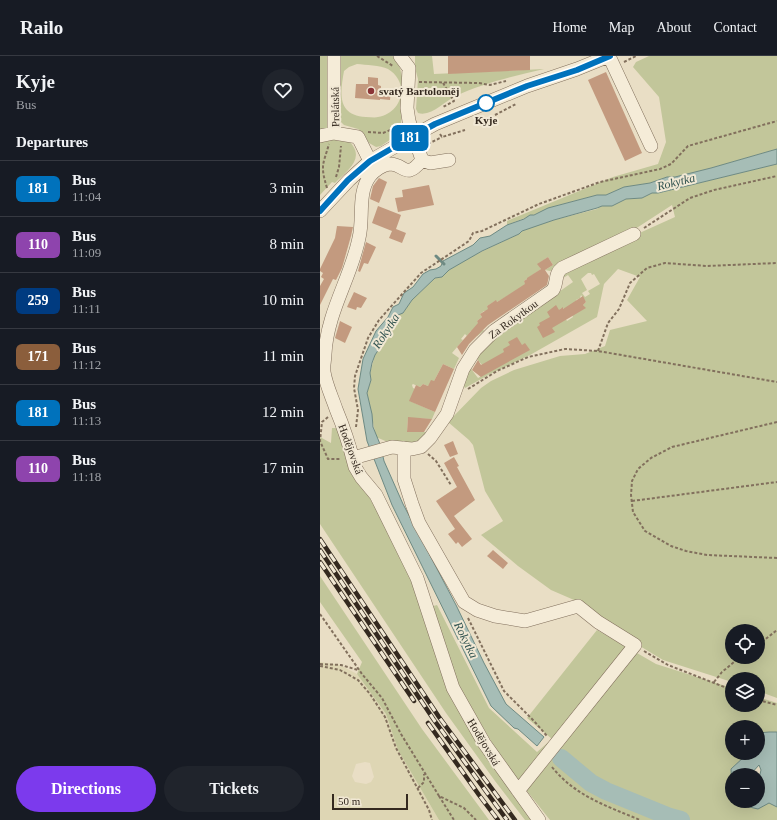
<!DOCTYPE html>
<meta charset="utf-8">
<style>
:root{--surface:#171b24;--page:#20242c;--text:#f1f3f6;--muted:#9ea1a6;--line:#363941;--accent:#7c3aed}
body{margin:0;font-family:Georgia,serif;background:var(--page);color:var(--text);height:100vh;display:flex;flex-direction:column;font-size:15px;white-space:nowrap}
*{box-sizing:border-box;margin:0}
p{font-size:13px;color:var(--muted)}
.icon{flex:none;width:22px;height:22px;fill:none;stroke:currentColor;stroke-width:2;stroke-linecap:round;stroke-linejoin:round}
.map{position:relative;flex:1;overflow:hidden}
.sheet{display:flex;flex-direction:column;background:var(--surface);width:320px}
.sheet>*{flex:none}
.badge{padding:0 8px;border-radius:6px;font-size:14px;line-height:26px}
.tools{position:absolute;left:405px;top:568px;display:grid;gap:8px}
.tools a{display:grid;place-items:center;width:40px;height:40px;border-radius:50%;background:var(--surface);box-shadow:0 4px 16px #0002;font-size:20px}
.scale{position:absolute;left:12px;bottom:10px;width:76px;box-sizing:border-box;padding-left:4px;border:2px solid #34291f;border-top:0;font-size:11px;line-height:14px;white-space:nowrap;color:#34291f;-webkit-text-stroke:3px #f1e8d4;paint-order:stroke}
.map>.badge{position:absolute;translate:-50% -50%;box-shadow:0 0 0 2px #fff}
h2{padding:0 16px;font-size:15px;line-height:36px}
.round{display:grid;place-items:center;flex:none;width:42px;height:42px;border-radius:21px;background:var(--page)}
.head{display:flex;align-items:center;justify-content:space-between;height:68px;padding:0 16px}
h1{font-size:19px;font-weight:700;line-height:30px}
.cta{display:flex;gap:8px;margin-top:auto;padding:8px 16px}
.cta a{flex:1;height:46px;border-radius:24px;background:var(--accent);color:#fff;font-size:16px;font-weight:700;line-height:46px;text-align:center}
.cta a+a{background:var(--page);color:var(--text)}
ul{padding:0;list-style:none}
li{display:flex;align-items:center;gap:12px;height:56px;padding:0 16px;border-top:1px solid var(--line)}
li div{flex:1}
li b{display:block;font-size:15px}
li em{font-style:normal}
li .badge{min-width:44px;font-weight:700;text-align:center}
header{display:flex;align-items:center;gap:24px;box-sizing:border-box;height:56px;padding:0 20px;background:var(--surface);border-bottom:1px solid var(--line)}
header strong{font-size:19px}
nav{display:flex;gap:22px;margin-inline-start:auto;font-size:14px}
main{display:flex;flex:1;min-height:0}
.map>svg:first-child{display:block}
.farmland{fill:#ded6b4;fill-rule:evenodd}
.green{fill:#c2c69a;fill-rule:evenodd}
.water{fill:#a6bdb6;stroke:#6e8a83}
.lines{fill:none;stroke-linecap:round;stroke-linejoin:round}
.stream{stroke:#6e8a83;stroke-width:3}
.river{stroke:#a6bdb6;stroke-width:18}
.building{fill:#c39a7f}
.minor-casing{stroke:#82705d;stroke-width:14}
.path{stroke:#82705d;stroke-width:2;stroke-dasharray:3 2;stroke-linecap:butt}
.minor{stroke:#f5ecd8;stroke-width:13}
.rail-casing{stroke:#34291f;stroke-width:4.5}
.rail{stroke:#f1e8d4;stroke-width:3;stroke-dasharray:9;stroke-linecap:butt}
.line-casing{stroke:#fff;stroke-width:9}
.line{stroke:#0072bc;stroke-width:6}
.poi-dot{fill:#8b3436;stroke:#f1e8d4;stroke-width:1.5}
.stop-dot{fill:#fff;stroke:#0072bc;stroke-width:2}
.labels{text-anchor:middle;stroke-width:4;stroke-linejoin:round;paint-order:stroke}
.poi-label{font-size:11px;font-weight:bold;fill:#34291f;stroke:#f1e8d4;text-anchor:start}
.street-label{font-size:11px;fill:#34291f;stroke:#f1e8d4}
.stop-label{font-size:11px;font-weight:bold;fill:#34291f;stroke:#f1e8d4}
.water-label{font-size:12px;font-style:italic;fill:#30524f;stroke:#f1e8d4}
</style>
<header>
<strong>Railo</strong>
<nav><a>Home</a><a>Map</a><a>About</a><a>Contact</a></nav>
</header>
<main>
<section class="sheet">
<div class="head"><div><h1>Kyje</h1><p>Bus</p></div><a class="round"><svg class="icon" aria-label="heart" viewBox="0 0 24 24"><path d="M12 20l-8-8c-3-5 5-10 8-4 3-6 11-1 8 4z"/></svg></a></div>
<h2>Departures</h2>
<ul>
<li><span class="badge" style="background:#0072bc;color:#fff">181</span><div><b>Bus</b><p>11:04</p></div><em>3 min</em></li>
<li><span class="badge" style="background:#8e44ad;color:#fff">110</span><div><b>Bus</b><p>11:09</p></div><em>8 min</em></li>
<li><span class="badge" style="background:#003b80;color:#fff">259</span><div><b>Bus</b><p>11:11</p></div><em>10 min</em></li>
<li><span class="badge" style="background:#8b5e3c;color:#fff">171</span><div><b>Bus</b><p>11:12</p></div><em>11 min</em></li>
<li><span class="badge" style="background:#0072bc;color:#fff">181</span><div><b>Bus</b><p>11:13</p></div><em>12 min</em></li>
<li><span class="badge" style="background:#8e44ad;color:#fff">110</span><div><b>Bus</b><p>11:18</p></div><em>17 min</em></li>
</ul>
<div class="cta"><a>Directions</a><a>Tickets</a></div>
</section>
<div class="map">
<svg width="457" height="764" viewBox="0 0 457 764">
<rect width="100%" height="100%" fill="#e9dec5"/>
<path class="farmland" d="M0,606L20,609L37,618L66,658L78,694L119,764H0ZM45,706L50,707L54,721L51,726L46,728L35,726L32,720L36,708Z"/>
<path class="green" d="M0,0H8L9,71L0,75Z
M18,0H73L80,12L84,29L81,67L80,73L77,79L61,90L56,91L49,87L42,76L38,73L24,69L20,65ZM37,8C46,9 60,9 68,13C90,26 83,57 58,61C55,62 50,61 46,61C17,59 20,38 24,15L29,11Z
M95,0H112L114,18L224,13C194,20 163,27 136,40C124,45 112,61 98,57L96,53L98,23L95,12Z
M329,0H457V93L391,112L355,121H347L330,127L304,131L286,139H277L239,149L187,169V165L293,121L338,108L346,86L339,41L313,11L316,6Z
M0,83L29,85C46,102 28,114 15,127L12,126L0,139Z
M457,108V642L438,635V623H412V626L343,604L295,575L261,547L231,534L198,510L161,479L183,465L165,435L153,389L149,384L128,366L161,332L171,325L194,314L240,300L265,298L285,290L290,274L327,265L307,244L320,221L298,213L284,228L277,261L210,299L170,318L145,332L143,329L149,310L158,322L171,315L162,309L156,302L176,280L253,226L248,219L240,224L239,220L304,184L355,161L352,149L312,175L230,215L225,214L233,209L228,201L218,208L221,213L204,225L206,229L177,246L175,245L167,250L171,255H164L160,258L162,261L157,265L164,275L157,280L151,275L147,280L145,278L141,283L143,284L132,297L139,302L134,313L123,308L114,325L108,330L103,328L100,331L93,328L92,329L93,332L99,335L90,345L115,356L112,363L88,362L87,375L106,376L102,386L70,387L56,381L47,337L51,324L50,317L55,299L61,290V285L78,259L83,257L92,244L115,222L122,221L129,214L150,201L199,178L201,175L234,164L277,153L282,149L292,150L306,143L322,142L332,137H338ZM268,217H271L272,219L274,218L280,228L268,235L270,238L265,241L262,237L267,234L261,223ZM261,239L266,246L263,249L265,252L252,259L253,261L247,265L240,253L243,252L244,254L257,247L256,244L260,242ZM412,575H438V601H412Z
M12,372H21L32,409L81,500L95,531L111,583L215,764H205L175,725L126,657L0,468V381L11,387Z
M0,520L102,673L169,764H119L78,694L66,658L37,618L42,606L0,546Z
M117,549L169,652L217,696L232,683L207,662L277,574L336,608L412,632V649H438V641L457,647V676L439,678L438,671H412V697H426L425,700L411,713L412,745L449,746L457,751V764H230L183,705L139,631L110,551Z"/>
<path class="water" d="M457,93V108L338,137H332L322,142L306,143L292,150H282L277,152L234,164L202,175L199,178L162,195L129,214L122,221L115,222L92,244L83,257L78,259L61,285V290L55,299L52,307L50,317L51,324L47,337L52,358L53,371L60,388L64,405L83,448L136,549L164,607L186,648L224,681L217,690L198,673L194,672L171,650L72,449L47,385L38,333L43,303L56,275L68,261L73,251L79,248L84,237L93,231L103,218L110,214L116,213L121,210L123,205L153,189L160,182L170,180L187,169L204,163L210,159H214L228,152L277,139H286L304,131L330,127L347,121H355L391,112Z
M449,676H457V751L449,747L438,753L425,750L418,745H438V727L441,714L439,709L430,719H412V732L411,713L425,700L426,697H438V677Z"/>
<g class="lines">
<path class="stream" d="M116,200L124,208"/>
<path class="river" d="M241,702L271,727L286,735L350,761L361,764"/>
</g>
<path class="building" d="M128,0H210V14L128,18Z
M286,16L322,97L305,105L268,24Z
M48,21L58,22V29L61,30V32L71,33L70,44L60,43V44L35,42L36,28H48Z
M59,122L67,126L59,147L50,143L53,130Z
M109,129L114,149L78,156L75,142L83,141L82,134Z
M58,150L81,159L76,173L86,177L82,187L69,182L72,175L52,167Z
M17,170L33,171L31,180L22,212L16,224L13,223L0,249V230L4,223L1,221L3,217L0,215V213L15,182Z
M46,186L56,191L48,208L44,207L40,216L38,215Z
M228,201L233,209L225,214L229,220L227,229L168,269L149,288L142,299L137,291L158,267L157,265L162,261L160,258L168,253L167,250L176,244L177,246L205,228L204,225L207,223V222L221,213L217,208Z
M34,236L47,242L41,252L37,251L36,254L27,251Z
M263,240L266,246L263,249L266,252L232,272L235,276L223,282L217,271L220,269L219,267L230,261L227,256L236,249L239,254L243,251V253Z
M20,265L32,271L25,287L15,282Z
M197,281L202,289L205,287L210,294L161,321L152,314L158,304L161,309L184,296L183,293L190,289L188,286Z
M123,308L134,313L115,356L89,345L96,329L100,331L103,328L108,330L111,324L114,325Z
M88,361L112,363L104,376H87Z
M133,385L138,398L130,401L124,389Z
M134,401L139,410L137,411L155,444L134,460L152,483L142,491L138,486L136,488L128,478L135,473L116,445L137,431L124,407Z
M173,494L188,507L183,513L167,500Z"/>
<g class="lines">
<defs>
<path id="minor" d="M14,0V77L38,81L50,105
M80,0L89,12L87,52L89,65L102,104C86,124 85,109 71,108C63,108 54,115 50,120C37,137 44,162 39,182C31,222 7,256 5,298C5,304 3,310 4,316C6,329 12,341 16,353C24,372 30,391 35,411L41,421L56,439L97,522L133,632L164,687L219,764
M289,0L331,90
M0,80L14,77
M102,104L110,107L129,104
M0,155L29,124L50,105L95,79L115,68L207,30L257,13L289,0
M84,392V423L92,448L99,467L144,546L157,554L175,560L205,565L258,550L278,566L315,589L198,735
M33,402L72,391L92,393L101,391L110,382L127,358L143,313L155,294L174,275L233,234C238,226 234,218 242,212L314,178"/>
</defs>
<use href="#minor" class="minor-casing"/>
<path class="path" d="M57,0L73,10
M304,6L316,0
M99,26L159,27L170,29L186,25
M123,27L134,45L123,51
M175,59L196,48
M48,76L63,77L80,70
M120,78L122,81L145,74
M108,88L122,81
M16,121L19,111L21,90
M7,132C0,109 3,109 9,88
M324,172L370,142L394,134L457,120
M278,295L288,267L299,253L310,227L327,212L345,207L387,210L457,207
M148,333L177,315L208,301L245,293L278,295L457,326
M8,361L2,366L0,385L8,403H21
M457,366L352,391L331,402L318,413L312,425L311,439L313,456L325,475L351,490L366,495L387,499L457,502
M36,371L38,354L34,332L35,320L48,282L59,264L101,217L149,185L153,177L162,175L219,148L280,126L340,113L351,108L368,90L457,65
M108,398L116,405L131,429
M312,445L457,426
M0,558L42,618L62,642L81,678L119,740L144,752L156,764
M148,562L184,635L214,665L227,680
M438,589L457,574
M324,595L348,609L412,634
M0,608L21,609L38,614
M0,610L20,614L38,624L50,638L65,661L76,692L109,754L112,764
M394,626L402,616L420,601
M438,644L457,649
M232,711C255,740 287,750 320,764
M98,732L104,726V718
M119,740L134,764"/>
<use href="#minor" class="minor"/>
<defs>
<path id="rail" d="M0,483L119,661L195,764
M0,494L114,664L187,764
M0,506L94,645
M108,667L159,739L178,764"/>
</defs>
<use href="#rail" class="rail-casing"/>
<use href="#rail" class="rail"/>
</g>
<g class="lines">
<defs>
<path id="line" d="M0,155L28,124L50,105L95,79L115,68L207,30L257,14L290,0"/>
</defs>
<use href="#line" class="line-casing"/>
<use href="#line" class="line"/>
</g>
<circle class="poi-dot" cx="51" cy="35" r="4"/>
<circle class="stop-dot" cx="166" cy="47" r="8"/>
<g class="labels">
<g class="poi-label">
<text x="59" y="39">svatý Bartoloměj</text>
</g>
<g class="street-label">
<text transform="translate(15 51) rotate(-91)" y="4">Prelátská</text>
<text transform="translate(193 263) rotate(-36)" y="4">Za Rokytkou</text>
<text transform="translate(31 393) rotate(70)" y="4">Hodějovská</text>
<text transform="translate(164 686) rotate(59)" y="4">Hodějovská</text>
</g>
<g class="stop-label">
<text x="166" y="68">Kyje</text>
</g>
<g class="water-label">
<text transform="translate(356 126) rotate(-14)" y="4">Rokytka</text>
<text transform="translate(66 275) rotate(-57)" y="4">Rokytka</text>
<text transform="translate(146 584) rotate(63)" y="4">Rokytka</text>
</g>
</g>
</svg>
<div class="tools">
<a><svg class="icon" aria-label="locate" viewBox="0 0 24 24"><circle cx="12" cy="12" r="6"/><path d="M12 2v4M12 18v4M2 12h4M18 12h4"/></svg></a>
<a><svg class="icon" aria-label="layers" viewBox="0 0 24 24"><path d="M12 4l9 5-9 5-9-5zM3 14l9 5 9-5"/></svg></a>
<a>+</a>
<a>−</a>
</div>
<div class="scale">50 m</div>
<b class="badge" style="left:90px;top:82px;background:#0072bc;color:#fff">181</b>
</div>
</main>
